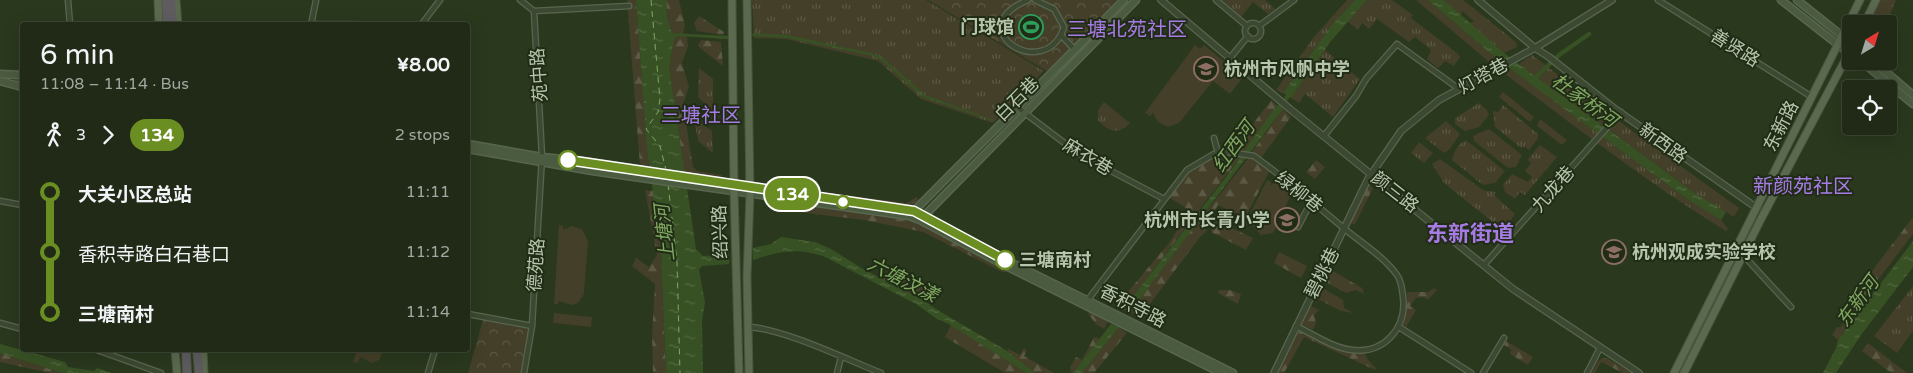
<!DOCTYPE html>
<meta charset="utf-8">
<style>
:root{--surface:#202a16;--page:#2d3623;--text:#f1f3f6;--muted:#a2a7a1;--line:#3d4635}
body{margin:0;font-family:"Varela Round","Noto Sans SC",sans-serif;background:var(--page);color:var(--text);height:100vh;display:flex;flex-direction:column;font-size:19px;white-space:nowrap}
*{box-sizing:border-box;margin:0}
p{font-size:16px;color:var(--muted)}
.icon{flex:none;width:28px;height:28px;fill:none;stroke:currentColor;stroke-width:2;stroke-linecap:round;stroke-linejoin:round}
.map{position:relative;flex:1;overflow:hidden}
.drawer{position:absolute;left:20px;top:22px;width:450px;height:330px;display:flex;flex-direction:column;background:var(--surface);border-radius:5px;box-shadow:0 5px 20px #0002,0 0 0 1px var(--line)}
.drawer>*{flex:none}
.badge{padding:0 10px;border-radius:16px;font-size:18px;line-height:32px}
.needle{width:32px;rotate:38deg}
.buttons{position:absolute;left:1842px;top:15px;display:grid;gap:10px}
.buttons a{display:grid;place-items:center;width:55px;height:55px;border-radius:5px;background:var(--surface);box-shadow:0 5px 20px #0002,0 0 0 1px var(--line);font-size:25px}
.map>.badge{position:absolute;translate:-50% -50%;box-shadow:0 0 0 2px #fff}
.legs{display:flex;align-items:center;gap:8px;height:55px;padding:0 20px;font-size:16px}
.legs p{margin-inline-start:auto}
.head{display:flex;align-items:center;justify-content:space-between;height:85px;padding:0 20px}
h1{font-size:28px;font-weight:600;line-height:38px}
ul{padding:0 20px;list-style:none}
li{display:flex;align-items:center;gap:18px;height:60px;font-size:19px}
li i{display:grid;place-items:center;width:8px;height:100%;margin:0 6px;background:currentColor}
li i::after{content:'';width:12px;height:12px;margin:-6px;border:4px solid;border-radius:50%;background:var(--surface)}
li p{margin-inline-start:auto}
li:first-child i{background:linear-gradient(#0000 50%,currentColor 0)}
li:last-child i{background:linear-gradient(currentColor 50%,#0000 0)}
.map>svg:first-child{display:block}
.grass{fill:url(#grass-tufts)}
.forest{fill:url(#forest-firs)}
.park{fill:url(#park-crowns)}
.pitch{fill:#433f28}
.water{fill:url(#water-ripples)}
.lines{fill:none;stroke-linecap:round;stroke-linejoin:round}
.canal{stroke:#385124;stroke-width:4.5}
.ferry{stroke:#81a861;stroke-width:1;stroke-dasharray:6 5;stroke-linecap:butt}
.secondary-tunnel{stroke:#3f4d33;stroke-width:6;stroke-dasharray:6 3;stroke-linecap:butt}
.minor-casing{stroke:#59664f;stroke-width:7}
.tertiary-casing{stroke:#59664f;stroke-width:8}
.secondary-casing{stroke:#59664f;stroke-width:9}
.primary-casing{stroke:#48543e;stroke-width:9}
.trunk-casing{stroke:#46523c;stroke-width:10}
.minor{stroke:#3c4831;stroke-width:4.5}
.tertiary{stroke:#3c4831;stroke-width:5.5}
.secondary{stroke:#4b5b3f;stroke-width:6}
.primary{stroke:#5b694f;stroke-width:7}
.trunk{stroke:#5e5c5f;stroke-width:8}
.line-1-casing{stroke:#fff;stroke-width:11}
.line-1{stroke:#6b8e23;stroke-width:8}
.stop-1-dot{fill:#fff;stroke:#6b8e23;stroke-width:2.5}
.labels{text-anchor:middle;stroke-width:4;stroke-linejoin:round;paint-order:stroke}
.poi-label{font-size:18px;font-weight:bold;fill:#b6c5ab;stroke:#212c17;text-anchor:end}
.street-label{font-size:18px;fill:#b6c5ab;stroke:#212c17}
.stop-label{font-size:18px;font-weight:bold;fill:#b6c5ab;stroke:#212c17;text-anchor:start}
.water-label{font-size:19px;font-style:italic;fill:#81a861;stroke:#212c17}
.quarter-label{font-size:20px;fill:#a67ce4;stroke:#212c17}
.district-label{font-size:22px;font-weight:bold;fill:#a67ce4;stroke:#212c17}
</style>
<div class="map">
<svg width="1913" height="373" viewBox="0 0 1913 373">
<defs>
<pattern id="grass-tufts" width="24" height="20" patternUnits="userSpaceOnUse" patternTransform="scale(1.25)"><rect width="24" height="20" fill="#433f28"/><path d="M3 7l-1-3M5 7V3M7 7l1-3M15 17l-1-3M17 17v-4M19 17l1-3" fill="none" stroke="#5c5944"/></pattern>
<pattern id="forest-firs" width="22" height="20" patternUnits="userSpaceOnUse" patternTransform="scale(1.25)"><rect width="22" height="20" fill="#433f28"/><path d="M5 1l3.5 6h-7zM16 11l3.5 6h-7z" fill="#5c5944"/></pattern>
<pattern id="park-crowns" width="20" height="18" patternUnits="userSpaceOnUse" patternTransform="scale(1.25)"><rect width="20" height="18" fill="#433f28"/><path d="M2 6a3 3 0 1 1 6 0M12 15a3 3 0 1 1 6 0" fill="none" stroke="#5c5944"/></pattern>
<pattern id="water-ripples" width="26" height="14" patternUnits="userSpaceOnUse" patternTransform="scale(1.25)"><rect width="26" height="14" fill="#385124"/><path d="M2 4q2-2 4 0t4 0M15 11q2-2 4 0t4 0" fill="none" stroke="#536941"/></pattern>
</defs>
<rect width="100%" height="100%" fill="#2a381e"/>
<path class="grass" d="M752,0H926L1044,71L993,123L921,99L878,61L786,39L754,38Z
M1222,0H1265L1275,9L1268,14L1253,2L1241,17Z
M1347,0H1355L1331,26L1283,93L1276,90L1314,37Z
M1367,0H1392L1413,15L1411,18L1457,53L1460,57L1454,66L1445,61L1438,68L1427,59L1431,50L1415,37L1409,42L1377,19L1369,29L1362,23L1358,30L1347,21Z
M1416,0H1428L1497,59L1489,62Z
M1444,0H1463L1516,42L1517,47L1504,53L1469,24L1474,21L1462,11L1461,16Z
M1880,0H1896L1886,24H1869Z
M1325,50L1360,79L1333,117L1305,94L1299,103L1291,98Z
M1532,55L1635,133L1739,208L1734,217L1696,194L1519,64Z
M699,68L713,79V112L698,97Z
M1511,69L1687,199L1721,220L1728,229L1726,231C1649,184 1577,128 1505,74Z
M1503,92L1534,117L1530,122L1499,97Z
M1104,102L1130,123C1119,135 1108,132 1098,120V110Z
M1479,103L1487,110L1489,115L1479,127L1465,131L1455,124V118Z
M1503,105L1538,134V138L1529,150L1525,147L1521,148L1495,127L1493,111L1498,112Z
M694,118L712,131L713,153L698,141Z
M1540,119L1567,140L1562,145L1537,126Z
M1446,121L1460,134L1449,150L1444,153L1425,138Z
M1489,129L1522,155L1516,167L1508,168L1474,141L1473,136Z
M1466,140L1505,171L1495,183L1483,185L1452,160C1454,151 1458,144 1466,140Z
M1419,142L1433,153L1424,163L1411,153Z
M1540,145L1557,157L1525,195L1520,192L1515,199L1505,192L1503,185L1512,174L1528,182L1532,177L1525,171L1531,163L1527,160Z
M1440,159L1483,190L1496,192L1494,195L1515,214L1504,231L1444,183L1432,164Z
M1913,286V331L1897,353L1874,336Z"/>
<path class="forest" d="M627,0H636L649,168L640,166Z
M666,0H679L685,25L683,34L672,33L667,17Z
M699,16L724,32L723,35L697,31L694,23Z
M678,36H687L688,46L682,63L689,87L683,104L693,167L697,171L722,175L721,180L684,174L669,67L674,38Z
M701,40L721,42L723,66L700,48L698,45Z
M1271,100L1277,105L1245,152L1234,149Z
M1283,109L1291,117L1261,158L1251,153Z
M1227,154L1241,156L1196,214L1168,197C1184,177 1200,157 1227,154Z
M1250,156L1270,170L1245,218L1218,205L1212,215L1206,219L1202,217Z
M1316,160L1325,167L1315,179L1306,172Z
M1369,185L1373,188L1355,224L1350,223Z
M645,190L654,191L661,250L666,373H653L652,334L655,284L632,266L636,258L649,267L657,255Z
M829,193L906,203L917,197L919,201L905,207L828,197Z
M799,205L905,219L922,224L1007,270L1006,272H1002L923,232L864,220L798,212Z
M1187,215L1193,218L1123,309L1115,307L1169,243Z
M1913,217V234L1860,303L1859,310L1838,340L1832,335L1837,327H1841L1854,304L1849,301Z
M1199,220L1207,231L1200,237L1140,317L1130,312Z
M1217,221L1253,238L1246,250L1211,232L1214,222Z
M1279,252L1307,266L1301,278L1274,263Z
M1328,268L1362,288L1364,294L1356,290L1346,293L1322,280Z
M882,274L898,280L900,274L934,291L927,302L881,279Z
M1319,286L1343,300L1344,308L1354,313L1341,311L1314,297Z
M1434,288L1437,290L1428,300L1424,297L1416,298L1410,306L1416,310L1406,327L1404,325L1407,304V292H1428Z
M1219,290H1230L1241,294L1238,304L1218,293Z
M1310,306L1319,310L1314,315L1316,323L1313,330L1302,324Z
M1090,310L1109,320L1104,329L1096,324L1088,314Z
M951,325L1027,373H1005L945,337Z
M1119,327L1127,333L1094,373H1082Z
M1301,331L1352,353L1364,352L1368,360L1376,368L1375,370L1304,337L1284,373H1277L1298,333Z
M1094,337L1100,339L1073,373H1071L1070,367L1076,357L1082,360Z
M1506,341L1533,357L1528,365L1510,354L1511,349L1504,345Z
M1868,343L1907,373H1891L1862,351Z
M1024,348L1027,351L1024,356L1054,373H1035L1007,351L1009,349L1020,355Z
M0,353L63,373H50L0,362Z
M1604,358H1607L1632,373H1623L1601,362L1595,373H1591L1599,360Z"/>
<path class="park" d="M928,0H1124L1050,73Z
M483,320L529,328L522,373H468Z"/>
<path class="pitch" d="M1195,45L1200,49L1204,45L1243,77L1230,94L1213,81L1179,123L1168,127L1158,122L1153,113L1150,116L1145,113Z
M1267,180L1271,182V185L1274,183L1287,188L1290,197L1275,229L1273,233L1261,235L1252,225L1250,227L1245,224Z
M559,225L563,226V230L572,226L582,229L588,241L584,294L578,303L571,305L559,301L558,304H554Z
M554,313L592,317L591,327L553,323Z
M357,350H383L379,360L372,363L360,357L358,363L353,362Z"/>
<path class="water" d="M636,0H666L667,17L672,33L728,36V39L678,36L674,39L669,67L696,249L703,256L729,254V264L702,266L699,270L705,302L702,321L703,373H666L661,250L647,149Z
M1355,0H1367L1331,41L1291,98L1283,93L1331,26Z
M1428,0H1444L1504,53L1696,194L1726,212L1721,220L1687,199L1497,59Z
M753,33L788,35L875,54L882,57L925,95L994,120L993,121L923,97L880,59L873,56L787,38L752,36Z
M1277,105L1283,109L1130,312L1123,309L1229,173Z
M781,237L815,242L831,249L863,269L923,300L936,309L1007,351L1035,373H1027L947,323L937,319L916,304L825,257C799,247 779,251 753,260V248L771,244Z
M1913,241V267L1861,335L1836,373H1823L1836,348L1838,340Z
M1111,324L1119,327L1082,373H1073Z
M0,344L65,362L68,367L94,371L97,368L112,373H63L0,353Z"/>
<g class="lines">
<path class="canal" d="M1533,80L1559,55L1589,34
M1276,112L1291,92"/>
<path class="ferry" d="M651,0L660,99L658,112L646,129L660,146L666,170
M668,184L677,262L680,373"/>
<path class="secondary-tunnel" d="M4,80L22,83"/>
<defs>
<path id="minor" d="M68,0L70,25
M520,0L534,11L542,157L532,326L524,373
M1028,0C958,29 1046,84 1064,27L1054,9L1035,0
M1216,0L1247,26
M1658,0L1812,97
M534,11L629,6
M1245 31a8 8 0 1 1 16 0a8 8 0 1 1-16 0Z
M311,24L421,25
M311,25L316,0
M421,25L440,0
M1259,26L1294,0
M1061,35L1074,49
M1230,58L1248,36
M1017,107L1079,154L1164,199
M1324,136L1356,96L1366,79L1397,44L1459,89
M1214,138L1218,153
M0,201L22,205
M1298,227L1311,202
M1743,255L1791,307
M1484,265L1621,112
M1087,301L1187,170L1214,154L1228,152L1254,156C1286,179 1316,205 1346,230C1363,244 1384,257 1397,275C1402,282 1402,289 1403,297C1407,328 1384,354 1352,350C1333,348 1313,334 1296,326
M468,314L532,326
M0,323L22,329
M748,327C782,328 848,360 881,373
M1399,327L1471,373
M97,350L161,373
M428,373L435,350
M837,373L841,357
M1483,373L1504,338
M1587,373L1600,348"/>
<path id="tertiary" d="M1161,0L1290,109L1513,289L1639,373
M1478,0L1535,48L1549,57L1615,109L1757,208
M1274,373L1368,179L1401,131L1439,100L1535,48L1612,0"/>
<path id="secondary" d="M1781,0L1851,55
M1797,0L1851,43
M1861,61L1913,104
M1873,61L1913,95
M0,74L22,75
M0,81L22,87
M468,144L542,157L583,161L914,211L1000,257L1233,373
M468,149L592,171L909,216L920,220L1004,265L1221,373
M911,214L1124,0
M923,217L1136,0"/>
<path id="primary" d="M158,0L159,25
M176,0L178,25
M732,0L734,191L739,373
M747,0L750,194L747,277L749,373
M1864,24L1876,0
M175,350L177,373
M203,350L204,373
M1674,373L1860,0
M1684,373L1760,221L1851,49"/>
<path id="trunk" d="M166,0L167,25
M171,0L173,25
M186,350L187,373
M197,350L199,373"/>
</defs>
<use href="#minor" class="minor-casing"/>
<use href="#tertiary" class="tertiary-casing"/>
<use href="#secondary" class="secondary-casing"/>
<use href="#primary" class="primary-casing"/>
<use href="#trunk" class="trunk-casing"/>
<use href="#minor" class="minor"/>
<use href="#tertiary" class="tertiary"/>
<use href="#secondary" class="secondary"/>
<use href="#primary" class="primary"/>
<use href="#trunk" class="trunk"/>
</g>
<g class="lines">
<defs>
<path id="line-1" d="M568,160L914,211L1005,260"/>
</defs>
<use href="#line-1" class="line-1-casing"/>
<use href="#line-1" class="line-1"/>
</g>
<defs>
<symbol id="stadium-ring" viewBox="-11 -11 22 22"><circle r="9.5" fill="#212c17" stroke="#2e9e5b" stroke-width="1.5"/><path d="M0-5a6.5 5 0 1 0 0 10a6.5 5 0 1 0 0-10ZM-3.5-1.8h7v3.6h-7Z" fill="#2e9e5b"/></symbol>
<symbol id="school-ring" viewBox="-11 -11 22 22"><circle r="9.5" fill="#212c17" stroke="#8d6e63" stroke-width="1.5"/><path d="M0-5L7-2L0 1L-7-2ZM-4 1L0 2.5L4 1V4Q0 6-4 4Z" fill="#8d6e63"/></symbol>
</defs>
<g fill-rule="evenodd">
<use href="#stadium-ring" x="1017" y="13" width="28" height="28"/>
<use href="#school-ring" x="1192" y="55" width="28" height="28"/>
<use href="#school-ring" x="1273" y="206" width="28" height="28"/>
<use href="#school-ring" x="1600" y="238" width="28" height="28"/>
</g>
<g class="stop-1-dot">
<circle cx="568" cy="160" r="9"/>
<circle cx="843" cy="202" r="6"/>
<circle cx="1005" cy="260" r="9"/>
</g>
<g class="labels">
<g class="poi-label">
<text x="1014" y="33">门球馆</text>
<text x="1224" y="75" text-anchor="start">杭州市风帆中学</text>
<text x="1270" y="226">杭州市长青小学</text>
<text x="1632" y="258" text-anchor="start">杭州观成实验学校</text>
</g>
<g class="street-label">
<text transform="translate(1735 48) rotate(32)" y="6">善贤路</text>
<text transform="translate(539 75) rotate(-94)" y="6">苑中路</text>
<text transform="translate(1483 76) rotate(-29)" y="6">灯塔巷</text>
<text transform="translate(1017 99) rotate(-45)" y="6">白石巷</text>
<text transform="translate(1781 126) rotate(-63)" y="6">东新路</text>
<text transform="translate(1663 143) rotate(36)" y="6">新西路</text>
<text transform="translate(1088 157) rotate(31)" y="6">麻衣巷</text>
<text transform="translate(1553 189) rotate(-49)" y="6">九龙巷</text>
<text transform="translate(1299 192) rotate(38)" y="6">绿柳巷</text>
<text transform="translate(1395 192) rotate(38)" y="6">颜三路</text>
<text transform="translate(720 232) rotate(-92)" y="6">绍兴路</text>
<text transform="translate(536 265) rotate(-86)" y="6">德苑路</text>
<text transform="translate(1322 273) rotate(-63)" y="6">碧桃巷</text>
<text transform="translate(1133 306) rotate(27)" y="6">香积寺路</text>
</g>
<g class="stop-label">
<text x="1019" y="266">三塘南村</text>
</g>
<g class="water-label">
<text transform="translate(1585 100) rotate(36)" y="7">杜家桥河</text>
<text transform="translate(1233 146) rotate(-54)" y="7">红西河</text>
<text transform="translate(664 233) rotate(-96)" y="7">上塘河</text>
<text transform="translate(903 279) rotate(27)" y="7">六塘汶漾</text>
<text transform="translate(1857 301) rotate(-54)" y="7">东新河</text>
</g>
<g class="quarter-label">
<text x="1127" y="36">三塘北苑社区</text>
<text x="701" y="122">三塘社区</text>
<text x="1803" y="193">新颜苑社区</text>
</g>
<g class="district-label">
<text x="1470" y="241">东新街道</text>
</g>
</g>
</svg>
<div class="buttons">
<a><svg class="needle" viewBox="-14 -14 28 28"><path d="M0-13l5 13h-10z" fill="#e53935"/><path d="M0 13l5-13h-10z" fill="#a2a7a1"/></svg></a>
<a><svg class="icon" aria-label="locate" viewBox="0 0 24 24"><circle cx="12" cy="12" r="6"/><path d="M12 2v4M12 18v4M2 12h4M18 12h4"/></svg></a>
</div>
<b class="badge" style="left:792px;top:194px;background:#6b8e23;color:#fff">134</b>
<section class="drawer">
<div class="head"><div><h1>6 min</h1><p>11:08 – 11:14 · Bus</p></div><b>¥8.00</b></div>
<div class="legs"><svg class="icon" aria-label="walk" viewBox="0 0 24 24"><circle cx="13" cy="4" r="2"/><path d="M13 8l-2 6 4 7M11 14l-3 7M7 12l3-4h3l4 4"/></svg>3<svg class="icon" aria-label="forward" viewBox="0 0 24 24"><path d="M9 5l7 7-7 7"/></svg><b class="badge" style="background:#6b8e23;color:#fff">134</b><p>2 stops</p></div>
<ul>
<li><i style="color:#6b8e23"></i><b>大关小区总站</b><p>11:11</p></li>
<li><i style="color:#6b8e23"></i><span>香积寺路白石巷口</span><p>11:12</p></li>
<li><i style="color:#6b8e23"></i><b>三塘南村</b><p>11:14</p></li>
</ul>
</section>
</div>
